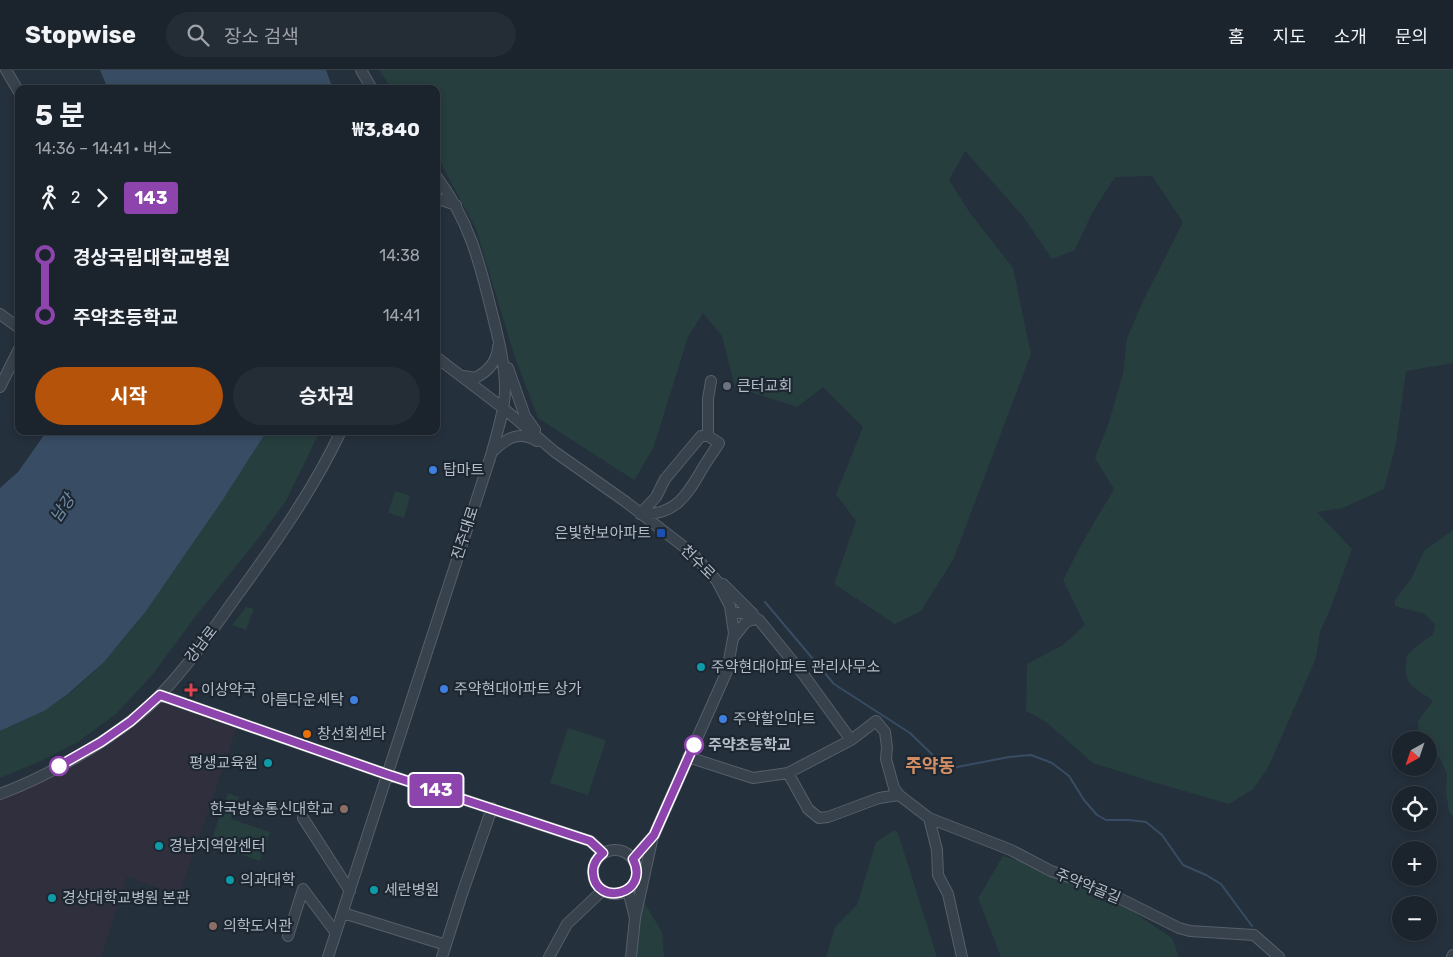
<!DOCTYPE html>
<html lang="ko">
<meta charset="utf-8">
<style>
:root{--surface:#1b242d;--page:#242c35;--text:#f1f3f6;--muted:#a0a4aa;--line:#394149;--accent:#b45309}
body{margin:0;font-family:Rubik,"Noto Sans KR",sans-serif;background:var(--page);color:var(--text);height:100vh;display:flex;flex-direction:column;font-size:19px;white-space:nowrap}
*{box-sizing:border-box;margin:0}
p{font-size:16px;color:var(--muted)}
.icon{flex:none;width:28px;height:28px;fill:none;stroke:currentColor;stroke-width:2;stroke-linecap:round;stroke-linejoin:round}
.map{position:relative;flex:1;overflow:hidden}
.drawer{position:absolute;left:15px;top:15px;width:425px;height:350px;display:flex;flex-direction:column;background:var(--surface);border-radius:10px;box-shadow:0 2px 8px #0003,0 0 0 1px var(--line)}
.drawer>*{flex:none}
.badge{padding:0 10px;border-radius:4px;font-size:18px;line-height:32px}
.needle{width:32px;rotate:220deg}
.buttons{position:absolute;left:1392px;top:661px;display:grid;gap:10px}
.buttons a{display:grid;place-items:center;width:45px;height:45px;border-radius:50%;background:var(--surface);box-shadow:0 2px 8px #0003,0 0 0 1px var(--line);font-size:25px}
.map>.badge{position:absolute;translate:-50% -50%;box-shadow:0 0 0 2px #fff}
.legs{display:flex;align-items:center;gap:8px;height:55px;padding:0 20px;font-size:16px}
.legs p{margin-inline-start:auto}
.head{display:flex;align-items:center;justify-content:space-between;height:85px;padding:0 20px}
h1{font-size:28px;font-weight:700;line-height:38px}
.button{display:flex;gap:10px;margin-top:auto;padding:10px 20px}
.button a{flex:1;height:58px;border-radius:30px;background:var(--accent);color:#fff;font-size:20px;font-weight:700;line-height:58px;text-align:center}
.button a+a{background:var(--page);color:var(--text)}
ul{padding:0 20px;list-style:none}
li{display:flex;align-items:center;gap:18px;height:60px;font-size:19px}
li i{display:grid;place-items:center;width:8px;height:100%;margin:0 6px;background:currentColor}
li i::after{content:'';width:12px;height:12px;margin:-6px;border:4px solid;border-radius:50%;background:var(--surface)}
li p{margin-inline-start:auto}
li:first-child i{background:linear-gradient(#0000 50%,currentColor 0)}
li:last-child i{background:linear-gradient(currentColor 50%,#0000 0)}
header{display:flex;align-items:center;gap:30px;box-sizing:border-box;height:70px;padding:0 25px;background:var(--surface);border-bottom:1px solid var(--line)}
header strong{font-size:24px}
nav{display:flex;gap:28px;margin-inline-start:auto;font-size:18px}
.search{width:350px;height:45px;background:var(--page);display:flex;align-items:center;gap:12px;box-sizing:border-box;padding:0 18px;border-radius:28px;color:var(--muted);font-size:19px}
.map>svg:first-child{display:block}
.medical{fill:#302f3e}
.green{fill:#273e3e}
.water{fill:#384d63}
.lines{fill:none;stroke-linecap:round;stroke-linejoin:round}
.stream{stroke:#384d63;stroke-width:2}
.minor-casing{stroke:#565f6a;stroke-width:12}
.minor{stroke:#38424c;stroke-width:10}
.line-1-casing{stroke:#fff;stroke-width:11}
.line-1{stroke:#8e44ad;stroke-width:8}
.worship-dot{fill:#6b7280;stroke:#1d2731;stroke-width:2}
.shop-dot{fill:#3f7fe0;stroke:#1d2731;stroke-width:2}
.transit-dot{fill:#1a4fb4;stroke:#1d2731;stroke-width:2}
.culture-dot{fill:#0f9aa8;stroke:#1d2731;stroke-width:2}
.health-dot{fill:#e0444e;stroke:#1d2731;stroke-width:2}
.food-dot{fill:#e8710a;stroke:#1d2731;stroke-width:2}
.stop-1-dot{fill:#fff;stroke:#8e44ad;stroke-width:2.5}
.education-dot{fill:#8d6e63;stroke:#1d2731;stroke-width:2}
.labels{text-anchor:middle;stroke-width:4.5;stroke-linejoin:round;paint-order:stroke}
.poi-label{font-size:15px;fill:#b3bcc8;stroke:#1d2731;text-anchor:start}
.street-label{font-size:15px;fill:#b3bcc8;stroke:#1d2731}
.stop-label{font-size:15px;font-weight:bold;fill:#b3bcc8;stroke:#1d2731;text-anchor:start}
.water-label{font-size:16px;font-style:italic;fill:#748faa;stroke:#1d2731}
.quarter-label{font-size:18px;font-weight:bold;fill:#d28d64;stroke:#1d2731}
</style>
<header>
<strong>Stopwise</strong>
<div class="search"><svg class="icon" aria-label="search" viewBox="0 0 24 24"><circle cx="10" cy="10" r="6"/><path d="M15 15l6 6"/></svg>장소 검색</div>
<nav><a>홈</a><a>지도</a><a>소개</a><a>문의</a></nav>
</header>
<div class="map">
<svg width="1453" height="887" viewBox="0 0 1453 887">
<rect width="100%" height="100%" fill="#24303c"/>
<path class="medical" d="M158,631L237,658L179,825L127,807L101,887H0V728L28,718Z"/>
<path class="green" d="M379,0H1453V293L1406,301L1396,374L1384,419L1343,438L1317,442L1352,479L1331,537L1320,562L1316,588L1268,698L1253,719L1229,734L1153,712L1093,693L1046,652L1026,641L1027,594L1063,575L1085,555L1063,510L1081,475L1114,419L1095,388L1108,355L1123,304L1127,268L1142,233L1183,152L1152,106L1115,107L1092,143L1075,180L1052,189L1022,145L965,81L949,110L970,143L1013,198L1031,284L953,490L921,541L895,554L834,514L856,451L836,424L863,357L823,317L797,337L735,317L722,266L703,243L688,267L653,379L634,410L538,348L515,288L476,159L436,84V19H392Z
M267,361H320L286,431L254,474L198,543L153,604L117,643L78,672L41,691L0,708V661C24,650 49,640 70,623C114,587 144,543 177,496C208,452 238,407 267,361Z
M395,421L410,426L404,448L388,443Z
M1453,460V747L1449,742L1446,722L1447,704L1439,687L1429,678V670H1422L1419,667L1418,651L1433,631C1410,614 1403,616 1407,585L1419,574L1433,565L1435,555L1425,544L1395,536V530L1411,509L1424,481Z
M246,537L254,539L246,560L232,555Z
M568,658L606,670L588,725L550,713Z
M228,723L239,727L231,749L270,762L260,791L210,774Z
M894,760L898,763L937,887H826L835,857L857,835L876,772Z
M1003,786L1083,808L1172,868L1179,887H1001L978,828Z
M641,827L662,862L664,887H634Z"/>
<path class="water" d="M100,0H326L333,19H108Z
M47,361H267L222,431L146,541L104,592L68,624L44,641L0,661V418L18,402Z"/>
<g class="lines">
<path class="stream" d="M765,532L834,614L910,663L941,693L952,698L1009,687L1031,685L1052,693L1069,706L1084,730L1097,745L1106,750H1129L1146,752L1162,765L1183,795L1206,805L1221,814L1252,856"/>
<defs>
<path id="minor" d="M6,0L19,22
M361,0L372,19
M436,128L456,135
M0,244L19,258
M436,287L503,338L555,382L626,432L692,483L717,511L730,536L734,563L727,601L654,765L633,789
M508,298L525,346L535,360
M463,306L475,308C487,302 497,292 498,277
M0,317L19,279
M701,366H708L719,373C714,381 709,388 704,396C688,423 677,446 640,444L656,427L665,409Z
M708,366V329L711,311
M493,381C506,369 518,360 537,371
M723,514L753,544
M732,543H746L759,550L803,604L851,670
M734,567L745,553L753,549L759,550
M160,625L386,704L590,771L603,783
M688,687L753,708L788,703L851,670L876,651L885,662L887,677L886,689L894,718L899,725L929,748L1011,780L1051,801L1093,815L1179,858L1190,861L1254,865L1279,887
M788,703L808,739L819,748L828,747L879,728L899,725
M0,724C51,705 123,664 161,624C187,597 209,565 231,534C271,479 312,423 341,361
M303,748L350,821
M929,748L937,780L938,805L948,824L962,887
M593 802a22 22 0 1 1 44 0a22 22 0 1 1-44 0Z
M628,820L635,848L631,887
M343,843L446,875
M635,848L653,766
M288,866L303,819L336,863
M328,887L492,382C497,362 505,340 505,319C505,293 498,267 492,243C479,190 469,150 436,106
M442,887L462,824L492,738
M549,887L567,854L603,820
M1452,887L1453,885"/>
</defs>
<use href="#minor" class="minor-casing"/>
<use href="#minor" class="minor"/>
</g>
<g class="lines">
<defs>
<path id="line-1" d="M59,696L101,672L131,651L160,625L386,704L590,771L603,783C597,788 592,794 593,803C595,837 651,825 633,789L654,765L694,675"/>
</defs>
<use href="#line-1" class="line-1-casing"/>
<use href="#line-1" class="line-1"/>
</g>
<circle class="worship-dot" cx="727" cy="316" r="5"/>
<g class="shop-dot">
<circle cx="433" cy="400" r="5"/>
<circle cx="444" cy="619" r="5"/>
<circle cx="354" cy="630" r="5"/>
<circle cx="723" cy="649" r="5"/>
</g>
<rect class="transit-dot" x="656" y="458" width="10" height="10" rx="2.5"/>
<g class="culture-dot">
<circle cx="701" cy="597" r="5"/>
<circle cx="268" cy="693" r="5"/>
<circle cx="159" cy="776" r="5"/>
<circle cx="230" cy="810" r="5"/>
<circle cx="374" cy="820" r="5"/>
<circle cx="52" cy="828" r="5"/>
</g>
<path class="health-dot" d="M188.5 612.5h5v5h5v5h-5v5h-5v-5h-5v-5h5z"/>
<circle class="food-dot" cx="307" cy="664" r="5"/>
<g class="stop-1-dot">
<circle cx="694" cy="675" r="9"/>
<circle cx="59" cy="696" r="9"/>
</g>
<g class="education-dot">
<circle cx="344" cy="739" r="5"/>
<circle cx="213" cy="856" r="5"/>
</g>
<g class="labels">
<g class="poi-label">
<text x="737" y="321">큰터교회</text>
<text x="443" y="405">탑마트</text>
<text x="651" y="468" text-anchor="end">은빛한보아파트</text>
<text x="711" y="602">주약현대아파트 관리사무소</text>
<text x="454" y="624">주약현대아파트 상가</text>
<text x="201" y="625">이상약국</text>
<text x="344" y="635" text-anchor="end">아름다운세탁</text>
<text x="733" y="654">주약할인마트</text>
<text x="317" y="669">창선회센타</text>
<text x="258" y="698" text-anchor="end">평생교육원</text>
<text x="334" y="744" text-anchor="end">한국방송통신대학교</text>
<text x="169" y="781">경남지역암센터</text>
<text x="240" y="815">의과대학</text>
<text x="384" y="825">세란병원</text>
<text x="62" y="833">경상대학교병원 본관</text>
<text x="223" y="861">의학도서관</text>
</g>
<g class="street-label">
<text transform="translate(465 463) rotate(-72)" y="5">진주대로</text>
<text transform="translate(698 492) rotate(45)" y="5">천수로</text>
<text transform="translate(201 574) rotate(-52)" y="5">강남로</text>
<text transform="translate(1088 816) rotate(22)" y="5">주약약골길</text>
</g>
<g class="stop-label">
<text x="708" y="680">주약초등학교</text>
</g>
<g class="water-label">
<text transform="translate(62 438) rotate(-56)" y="6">남강</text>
</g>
<g class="quarter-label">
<text x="930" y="702">주약동</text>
</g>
</g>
</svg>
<div class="buttons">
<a><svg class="needle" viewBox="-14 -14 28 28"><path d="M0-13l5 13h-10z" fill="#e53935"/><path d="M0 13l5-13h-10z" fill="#a0a4aa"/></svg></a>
<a><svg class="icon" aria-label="locate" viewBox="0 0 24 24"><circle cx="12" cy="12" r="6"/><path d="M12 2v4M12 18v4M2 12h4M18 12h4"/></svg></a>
<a>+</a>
<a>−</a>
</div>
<b class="badge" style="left:436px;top:720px;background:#8e44ad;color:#fff">143</b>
<section class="drawer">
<div class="head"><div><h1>5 분</h1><p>14:36 – 14:41 · 버스</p></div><b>₩3,840</b></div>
<div class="legs"><svg class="icon" aria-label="walk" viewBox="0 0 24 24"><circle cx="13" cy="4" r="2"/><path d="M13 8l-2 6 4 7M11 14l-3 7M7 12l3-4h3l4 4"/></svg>2<svg class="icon" aria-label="forward" viewBox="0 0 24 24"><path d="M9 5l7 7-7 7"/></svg><b class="badge" style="background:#8e44ad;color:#fff">143</b></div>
<ul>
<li><i style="color:#8e44ad"></i><b>경상국립대학교병원</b><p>14:38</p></li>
<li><i style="color:#8e44ad"></i><b>주약초등학교</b><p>14:41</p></li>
</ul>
<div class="button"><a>시작</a><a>승차권</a></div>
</section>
</div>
